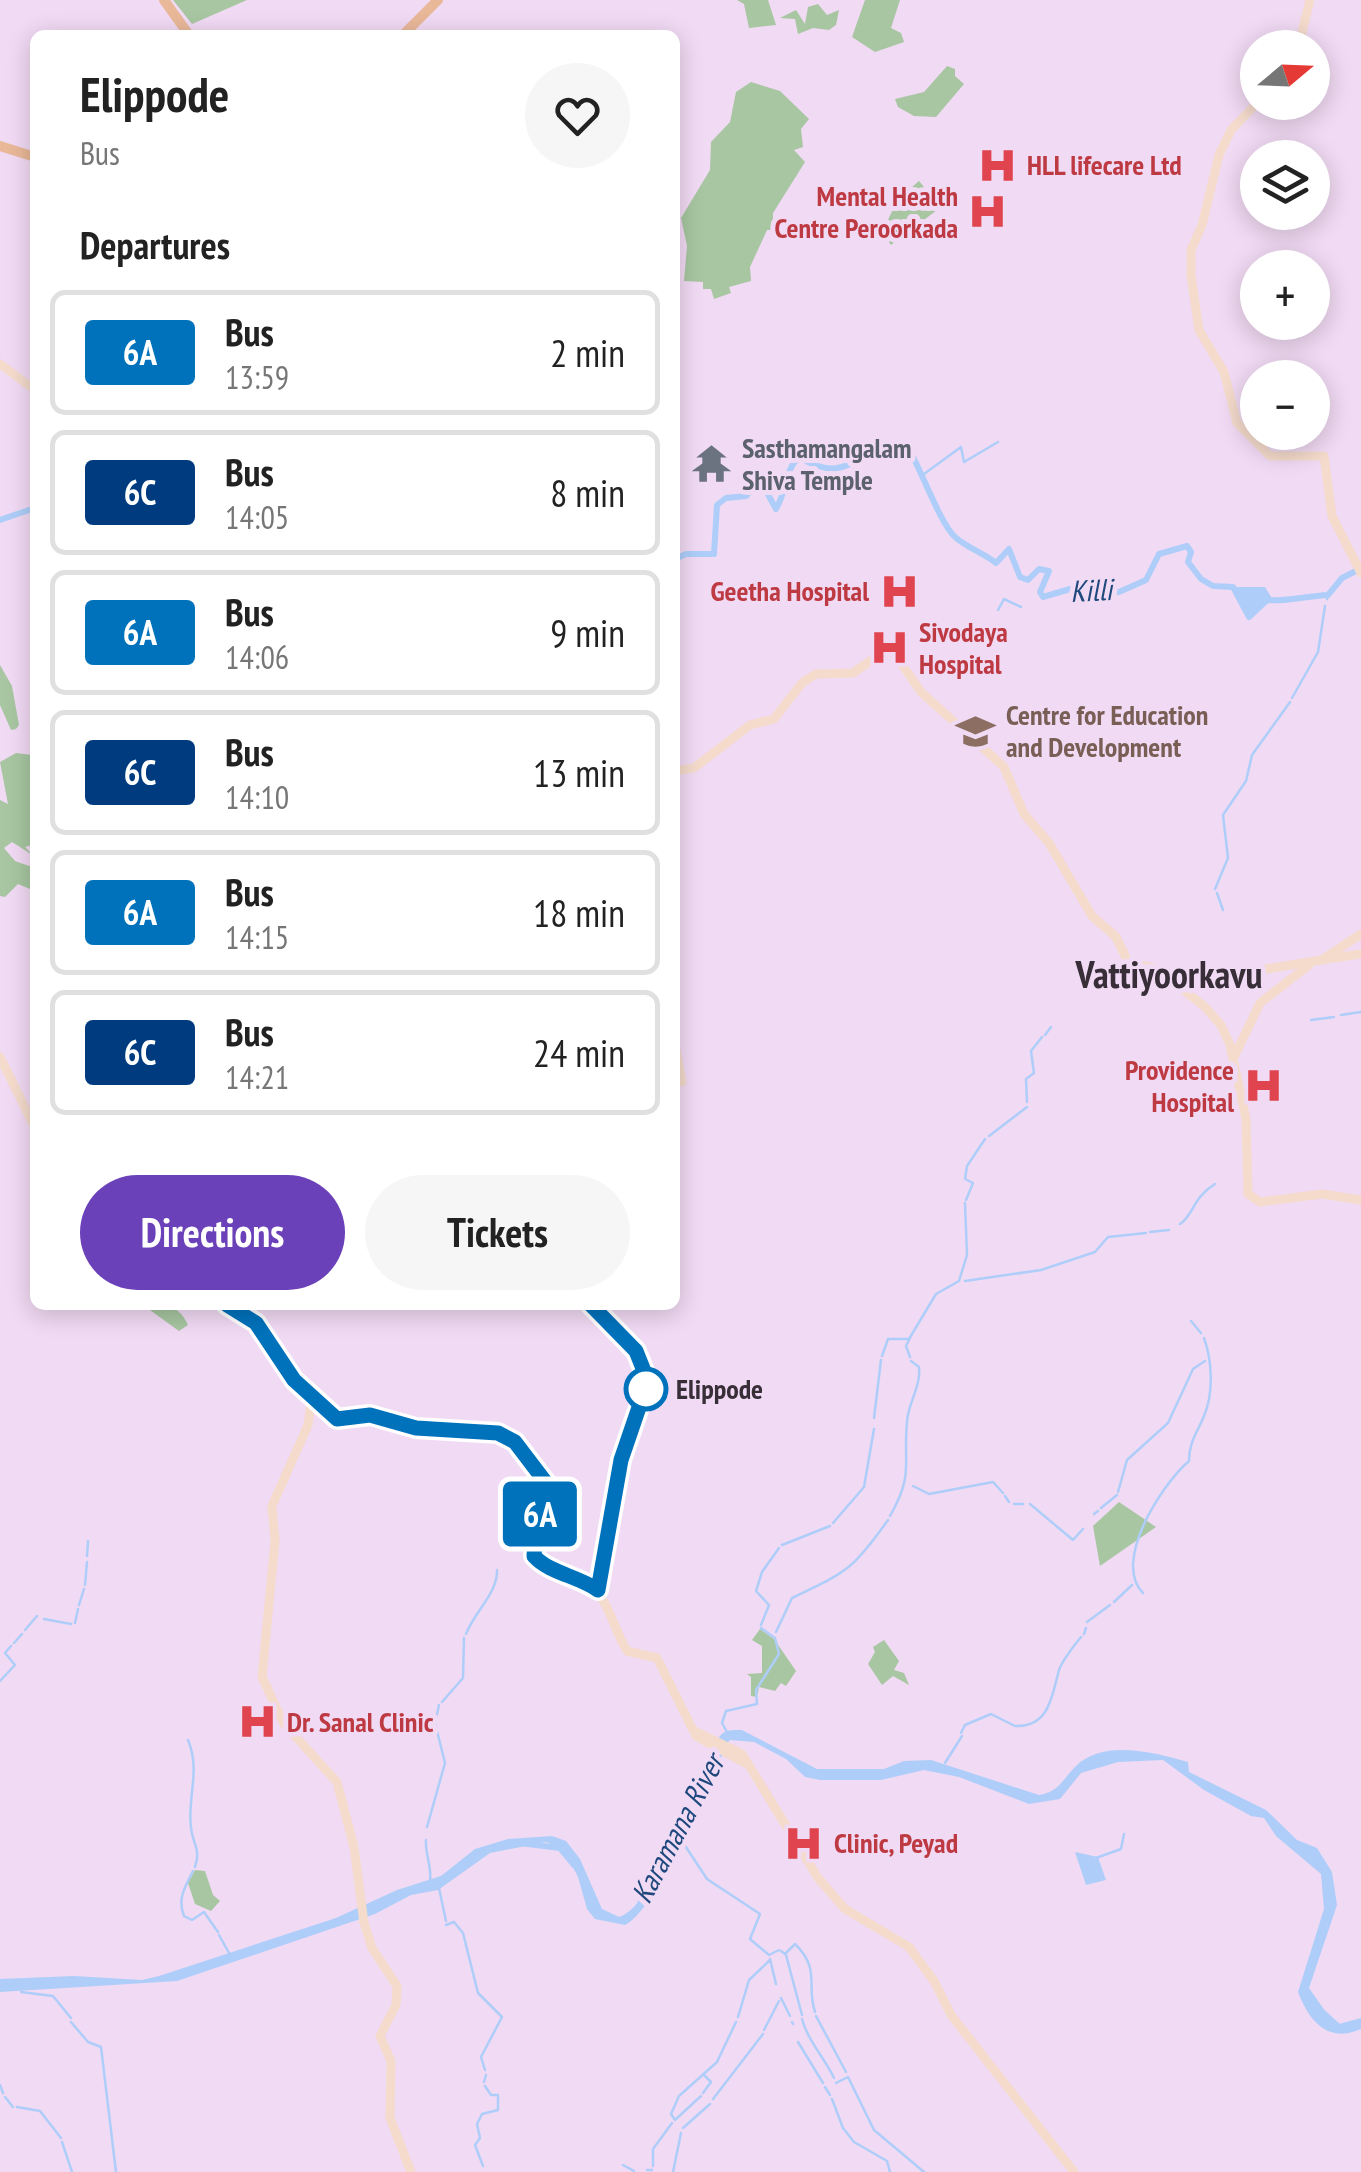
<!DOCTYPE html>
<meta charset="utf-8">
<style>
:root{--surface:#fff;--page:#f6f6f6;--text:#222;--muted:#767676;--line:#e0e0e0;--accent:#6b41b9}
body{margin:0;font-family:"PT Sans Narrow",sans-serif;background:var(--page);color:var(--text);height:100vh;display:flex;flex-direction:column;font-size:38px;white-space:nowrap}
*{box-sizing:border-box;margin:0}
p{font-size:32px;color:var(--muted)}
.icon{flex:none;width:55px;height:55px;fill:none;stroke:currentColor;stroke-width:2;stroke-linecap:round;stroke-linejoin:round}
.map{position:relative;flex:1;overflow:hidden}
.side{position:absolute;left:30px;top:30px;width:650px;height:1280px;display:flex;flex-direction:column;background:var(--surface);border-radius:15px;box-shadow:0 5px 25px #0003}
.side>*{flex:none}
.badge{padding:0 20px;border-radius:8px;font-size:35px;line-height:65px}
.needle{width:65px;rotate:71deg}
.controls{position:absolute;left:1240px;top:30px;display:grid;gap:20px}
.controls a{display:grid;place-items:center;width:90px;height:90px;border-radius:50%;background:var(--surface);box-shadow:0 5px 25px #0003;font-size:50px}
.map>.badge{position:absolute;translate:-50% -50%;box-shadow:0 0 0 5px #fff}
h2{padding:0 50px;font-size:38px;line-height:90px}
.round{display:grid;place-items:center;flex:none;width:105px;height:105px;border-radius:52px;background:var(--page)}
.head{display:flex;align-items:center;justify-content:space-between;height:170px;padding:0 50px}
h1{font-size:48px;font-weight:700;line-height:75px}
.primary-button{display:flex;gap:20px;margin-top:auto;padding:20px 50px}
.primary-button a{flex:1;height:115px;border-radius:60px;background:var(--accent);color:#fff;font-size:40px;font-weight:700;line-height:115px;text-align:center}
.primary-button a+a{background:var(--page);color:var(--text)}
ul{padding:0;list-style:none}
li{display:flex;align-items:center;gap:30px;height:125px;margin:0 20px 15px;padding:0 30px;border:5px solid var(--line);border-radius:15px}
li div{flex:1}
li b{display:block;font-size:38px}
li em{font-style:normal}
li .badge{min-width:110px;font-weight:700;text-align:center}
.map>svg:first-child{display:block}
.green{fill:#a7c6a1}
.water{fill:#aecef9}
.lines{fill:none;stroke-linecap:round;stroke-linejoin:round}
.stream{stroke:#aecef9;stroke-width:2.5}
.river{stroke:#aecef9;stroke-width:6}
.secondary{stroke:#f4dbcc;stroke-width:9}
.primary{stroke:#e9b899;stroke-width:10}
.line-casing{stroke:#fff;stroke-width:22}
.line{stroke:#0072bc;stroke-width:15}
.stop-dot{fill:#fff;stroke:#0072bc;stroke-width:5}
.labels{text-anchor:middle;stroke-width:10;stroke-linejoin:round;paint-order:stroke}
.health-label{font-size:28px;font-weight:bold;fill:#be3a42;stroke:#f1daf4;text-anchor:start}
.worship-label{font-size:28px;font-weight:bold;fill:#5b616d;stroke:#f1daf4;text-anchor:start}
.education-label{font-size:28px;font-weight:bold;fill:#785e54;stroke:#f1daf4;text-anchor:start}
.stop-label{font-size:28px;font-weight:bold;fill:#372e38;stroke:#f1daf4;text-anchor:start}
.water-label{font-size:30px;font-style:italic;fill:#1f487c;stroke:#f1daf4}
.district-label{font-size:38px;font-weight:bold;fill:#372e38;stroke:#f1daf4}
</style>
<div class="map">
<svg width="1361" height="2172" viewBox="0 0 1361 2172">
<rect width="100%" height="100%" fill="#f1daf4"/>
<path class="green" d="M173,0H247L192,24Z
M737,0H768L776,25L749,28L744,4Z
M865,0H900L891,28L901,33L904,42L875,52L852,37Z
M818,4L827,15L839,10L836,25L829,30L813,28L798,34L795,19L780,18L796,10L805,24L808,7Z
M947,66L955,69V76L964,84L936,117L914,116L898,107L895,99L924,92Z
M751,82L780,91L809,119L801,129L803,147L794,150L805,162L773,213V230H767L750,267L751,281L729,287L731,293L714,299L711,289H703V282L684,281L687,246L681,218L710,170L711,142L730,122L736,92Z
M919,181L941,207L891,245C875,225 902,195 919,181Z
M0,665L12,686L19,725L16,729L11,730L0,705Z
M16,753L32,755L35,761V844L25,847L34,856L12,842L4,848L15,861L35,868V891L18,884L5,897L0,896V800L8,804L0,762Z
M143,1305C165,1305 178,1303 188,1325L179,1331Z
M1119,1502L1156,1527L1100,1566L1093,1526Z
M760,1629L774,1639L796,1671L786,1686L781,1683L775,1691L759,1687L757,1697L751,1696V1677L747,1674L762,1673V1646L752,1640Z
M884,1640L899,1661L894,1670L904,1673L909,1685L893,1676L882,1685L868,1664L875,1652L873,1647Z
M195,1870L205,1871L213,1895L220,1901L211,1911L195,1904L188,1883Z"/>
<path class="water" d="M1233,587H1265L1273,600L1249,617Z
M742,1730L817,1769H884L904,1761L931,1760L1039,1795C1059,1792 1062,1780 1075,1767C1103,1738 1156,1753 1188,1762L1189,1772L1266,1810L1297,1840L1317,1848L1332,1872L1337,1905L1309,1988L1335,2025L1361,2018V2029C1328,2044 1309,2021 1298,1992L1324,1909L1321,1874L1276,1836L1264,1818L1251,1816L1204,1790L1163,1760L1118,1762L1081,1773L1060,1799L1029,1804L959,1777L924,1770L881,1780H820L805,1777L786,1759L754,1742L730,1740C721,1749 723,1756 719,1767C710,1798 651,1914 625,1925L595,1919L587,1909L578,1877L564,1850L546,1842L490,1853L438,1890L411,1895L375,1914L177,1981L0,1992V1979L74,1976L142,1980L159,1976L336,1918L397,1890L441,1876L475,1849L508,1839L552,1836L566,1841L580,1859L602,1909L619,1917C647,1909 688,1824 699,1794C706,1777 709,1750 720,1736C725,1729 734,1730 742,1730Z
M1075,1852L1098,1857L1106,1880L1086,1885Z"/>
<g class="lines">
<path class="stream" d="M924,474L961,447L964,462L998,442
M1327,599L1328,595
M998,610L1004,599L1021,607
M1292,698L1318,652L1325,606
M1215,889L1228,858L1223,815L1246,781L1252,755L1290,702
M1217,893L1223,910
M1341,1015L1361,1012
M1311,1020L1334,1017
M1045,1035L1051,1027
M1027,1102L1026,1079L1034,1073L1031,1051L1042,1037
M989,1136L1027,1107
M966,1200L973,1183L965,1179L967,1166L985,1139
M1180,1224C1193,1216 1193,1197 1215,1184
M1150,1232L1169,1230
M965,1281L1041,1270L1095,1252L1108,1237L1146,1233
M1191,1321L1201,1333
M882,1356L888,1339H909L936,1294L959,1281L967,1255L965,1203
M910,1357L906,1346L910,1338
M874,1418L881,1360
M913,1486L929,1494L993,1482L1003,1493
M1118,1492L1127,1460L1168,1423L1193,1369L1205,1361
M1005,1496L1009,1502
M1014,1504H1023
M1030,1504L1073,1540L1083,1529
M1101,1508L1117,1495
M1094,1514L1098,1511
M890,1516C914,1474 903,1466 907,1422C908,1402 921,1388 919,1367L911,1361
M833,1523L864,1487L874,1429
M782,1545L830,1526
M87,1556L88,1541
M85,1585L87,1562
M1143,1593C1112,1562 1161,1485 1189,1461C1189,1442 1197,1433 1204,1416C1214,1393 1212,1360 1204,1338
M1114,1602L1132,1585
M79,1605L84,1589
M44,1619L71,1624
M1087,1622L1110,1605
M75,1623L78,1609
M761,1625L769,1605L756,1591L762,1572L779,1548
M25,1630L37,1616
M776,1632L792,1598C846,1572 852,1571 888,1520
M466,1634C474,1612 498,1593 497,1570
M1084,1634L1086,1628
M14,1643L22,1634
M0,1681L15,1665L5,1653L11,1646
M442,1702L463,1678L464,1638
M727,1732L722,1723L726,1711L757,1704L756,1690L779,1654L775,1638L761,1628
M961,1733L965,1725L991,1714L1015,1726C1050,1727 1052,1695 1059,1670C1063,1659 1074,1646 1081,1637
M188,1740C201,1771 187,1797 191,1828C193,1845 201,1849 195,1867
M945,1763L962,1736
M427,1827L445,1763L435,1723L439,1705
M426,1840C425,1855 432,1866 430,1881
M682,1841L707,1879L760,1914L750,1939L769,1955L779,1950
M1096,1858L1121,1849L1124,1834
M193,1871C185,1887 177,1899 184,1916L192,1920L204,1912L218,1932
M439,1888L446,1921
M446,1925L454,1922L463,1933L478,1993L502,2017L481,2057L485,2070
M219,1935L229,1953
M781,1951L785,1954L795,1944C821,1969 806,1986 815,2012
M786,1955L802,2015
M770,1959L776,1984
M21,1992L53,1996L71,2018
M781,1998L790,2016
M816,2016L846,2072
M738,2017L749,1980L770,1960
M802,2019C808,2041 824,2057 834,2078
M71,2022L88,2042L101,2047L116,2172
M792,2022L793,2024
M764,2030L779,2001
M798,2042L823,2083
M484,2082L486,2075
M836,2083L848,2077L874,2130L924,2172
M0,2085L3,2093
M825,2087L830,2095
M703,2093L711,2082L704,2075
M5,2097L13,2107
M713,2099L763,2034
M832,2099L843,2128L854,2142L887,2161L890,2172
M17,2107L40,2111L61,2138
M676,2119L701,2096
M675,2120L671,2114L679,2096L717,2062L736,2022
M683,2128L710,2104
M62,2142L72,2172
M623,2165L634,2171
M483,2166L475,2145L480,2138L477,2124L482,2114L498,2110V2095H491L485,2086
M653,2166V2149L672,2123
M647,2170H652
M673,2172L681,2133"/>
<path class="river" d="M0,520L35,508
M675,559L686,554H714L717,505L726,498L746,496L755,485L765,489L776,509C787,491 784,471 799,457C855,492 861,434 909,449C921,470 941,525 955,537C966,547 983,553 996,563L1009,549L1020,577L1028,580L1039,569L1049,571L1040,592L1043,597L1070,589L1119,592L1146,580L1159,554L1187,546L1191,552L1188,562L1201,579L1213,586L1233,587L1249,617L1267,600C1289,602 1305,596 1328,595L1342,578L1360,569
M520,1843L560,1848L574,1865
M635,1913L665,1858
M1321,2011L1341,2029"/>
<path class="secondary" d="M1298,48L1310,0
M1258,102L1231,130L1219,155L1202,225L1191,250V275L1199,330L1224,372L1237,423L1270,456H1324L1332,516L1361,573
M0,364L35,390
M675,771L694,768L750,725L774,719L802,683L816,674L853,673L886,650L894,653L921,692L1004,767L1024,814L1049,843L1092,916L1116,937L1128,962C1218,986 1272,966 1361,954
M1323,959L1361,934
M1164,975L1204,1006L1221,1025L1230,1045L1246,1119L1248,1194L1260,1202L1322,1194L1361,1200
M675,1045L682,1082
M0,1057L35,1128
M1234,1057L1260,1003L1309,965
M227,1305L256,1323L294,1380L337,1419L370,1415L416,1428L499,1433L515,1443L552,1489C549,1509 531,1524 532,1548C533,1572 567,1569 582,1579C610,1596 611,1625 627,1651L657,1658L696,1736L747,1764
M304,1390L311,1404L308,1425L272,1506L275,1541L262,1677L284,1724L337,1782L354,1847L364,1923L372,1948L397,1986L396,2005L380,2036L391,2061L390,2118L411,2172
M697,1732L742,1754L818,1878L845,1909L909,1947L934,1981L951,2015L1074,2172"/>
<path class="primary" d="M164,0L189,35
M403,35L438,0
M0,146L35,157"/>
</g>
<g class="lines">
<defs>
<path id="line" d="M227,1305L256,1323L294,1380L337,1419L370,1415L416,1428L498,1433L515,1442L553,1492L536,1525L534,1556C549,1573 578,1576 598,1590L621,1460L648,1381L636,1351L591,1305"/>
</defs>
<use href="#line" class="line-casing"/>
<use href="#line" class="line"/>
</g>
<defs>
<symbol id="hospital-bare" viewBox="-9 -9 18 18"><path d="M-5-5h3v3.5h4V-5h3V5h-3V1.5h-4V5h-3Z" fill="#e0444e" stroke="#f1daf4" stroke-width="2.5" paint-order="stroke"/></symbol>
<symbol id="temple-bare" viewBox="-9 -9 18 18"><path d="M0-6L5-2H3V0L6.5 2.5H4V6H1.5V3h-3V6H-4V2.5H-6.5L-3 0V-2H-5Z" fill="#6b7280" stroke="#f1daf4" stroke-width="2.5" paint-order="stroke"/></symbol>
<symbol id="university-bare" viewBox="-9 -9 18 18"><path d="M0-5L7-2L0 1L-7-2ZM-4 1L0 2.5L4 1V4Q0 6-4 4Z" fill="#8d6e63" stroke="#f1daf4" stroke-width="2.5" paint-order="stroke"/></symbol>
</defs>
<g fill-rule="evenodd">
<use href="#hospital-bare" x="970" y="138" width="55" height="55"/>
<use href="#hospital-bare" x="960" y="184" width="55" height="55"/>
<use href="#temple-bare" x="684" y="436" width="55" height="55"/>
<use href="#hospital-bare" x="872" y="564" width="55" height="55"/>
<use href="#hospital-bare" x="862" y="620" width="55" height="55"/>
<use href="#university-bare" x="948" y="704" width="55" height="55"/>
<use href="#hospital-bare" x="1236" y="1058" width="55" height="55"/>
<use href="#hospital-bare" x="230" y="1694" width="55" height="55"/>
<use href="#hospital-bare" x="776" y="1816" width="55" height="55"/>
</g>
<circle class="stop-dot" cx="646" cy="1389" r="20"/>
<g class="labels">
<g class="health-label">
<text x="1027" y="175">HLL lifecare Ltd</text>
<text x="958" y="206" text-anchor="end">Mental Health<tspan x="958" dy="32">Centre Peroorkada</tspan></text>
<text x="869" y="601" text-anchor="end">Geetha Hospital</text>
<text x="919" y="642">Sivodaya<tspan x="919" dy="32">Hospital</tspan></text>
<text x="1234" y="1080" text-anchor="end">Providence<tspan x="1234" dy="32">Hospital</tspan></text>
<text x="287" y="1732">Dr. Sanal Clinic</text>
<text x="834" y="1853">Clinic, Peyad</text>
</g>
<g class="worship-label">
<text x="742" y="458">Sasthamangalam<tspan x="742" dy="32">Shiva Temple</tspan></text>
</g>
<g class="education-label">
<text x="1006" y="725">Centre for Education<tspan x="1006" dy="32">and Development</tspan></text>
</g>
<g class="stop-label">
<text x="676" y="1399">Elippode</text>
</g>
<g class="water-label">
<text transform="translate(1091 591) rotate(-3)" y="10">Killi</text>
<text transform="translate(678 1829) rotate(-62)" y="10">Karamana River</text>
</g>
<g class="district-label">
<text x="1169" y="988">Vattiyoorkavu</text>
</g>
</g>
</svg>
<div class="controls">
<a><svg class="needle" viewBox="-14 -14 28 28"><path d="M0-13l5 13h-10z" fill="#e53935"/><path d="M0 13l5-13h-10z" fill="#767676"/></svg></a>
<a><svg class="icon" aria-label="layers" viewBox="0 0 24 24"><path d="M12 4l9 5-9 5-9-5zM3 14l9 5 9-5"/></svg></a>
<a>+</a>
<a>−</a>
</div>
<b class="badge" style="left:540px;top:1514px;background:#0072bc;color:#fff">6A</b>
<section class="side">
<div class="head"><div><h1>Elippode</h1><p>Bus</p></div><a class="round"><svg class="icon" aria-label="heart" viewBox="0 0 24 24"><path d="M12 20l-8-8c-3-5 5-10 8-4 3-6 11-1 8 4z"/></svg></a></div>
<h2>Departures</h2>
<ul>
<li><span class="badge" style="background:#0072bc;color:#fff">6A</span><div><b>Bus</b><p>13:59</p></div><em>2 min</em></li>
<li><span class="badge" style="background:#003b80;color:#fff">6C</span><div><b>Bus</b><p>14:05</p></div><em>8 min</em></li>
<li><span class="badge" style="background:#0072bc;color:#fff">6A</span><div><b>Bus</b><p>14:06</p></div><em>9 min</em></li>
<li><span class="badge" style="background:#003b80;color:#fff">6C</span><div><b>Bus</b><p>14:10</p></div><em>13 min</em></li>
<li><span class="badge" style="background:#0072bc;color:#fff">6A</span><div><b>Bus</b><p>14:15</p></div><em>18 min</em></li>
<li><span class="badge" style="background:#003b80;color:#fff">6C</span><div><b>Bus</b><p>14:21</p></div><em>24 min</em></li>
</ul>
<div class="primary-button"><a>Directions</a><a>Tickets</a></div>
</section>
</div>
